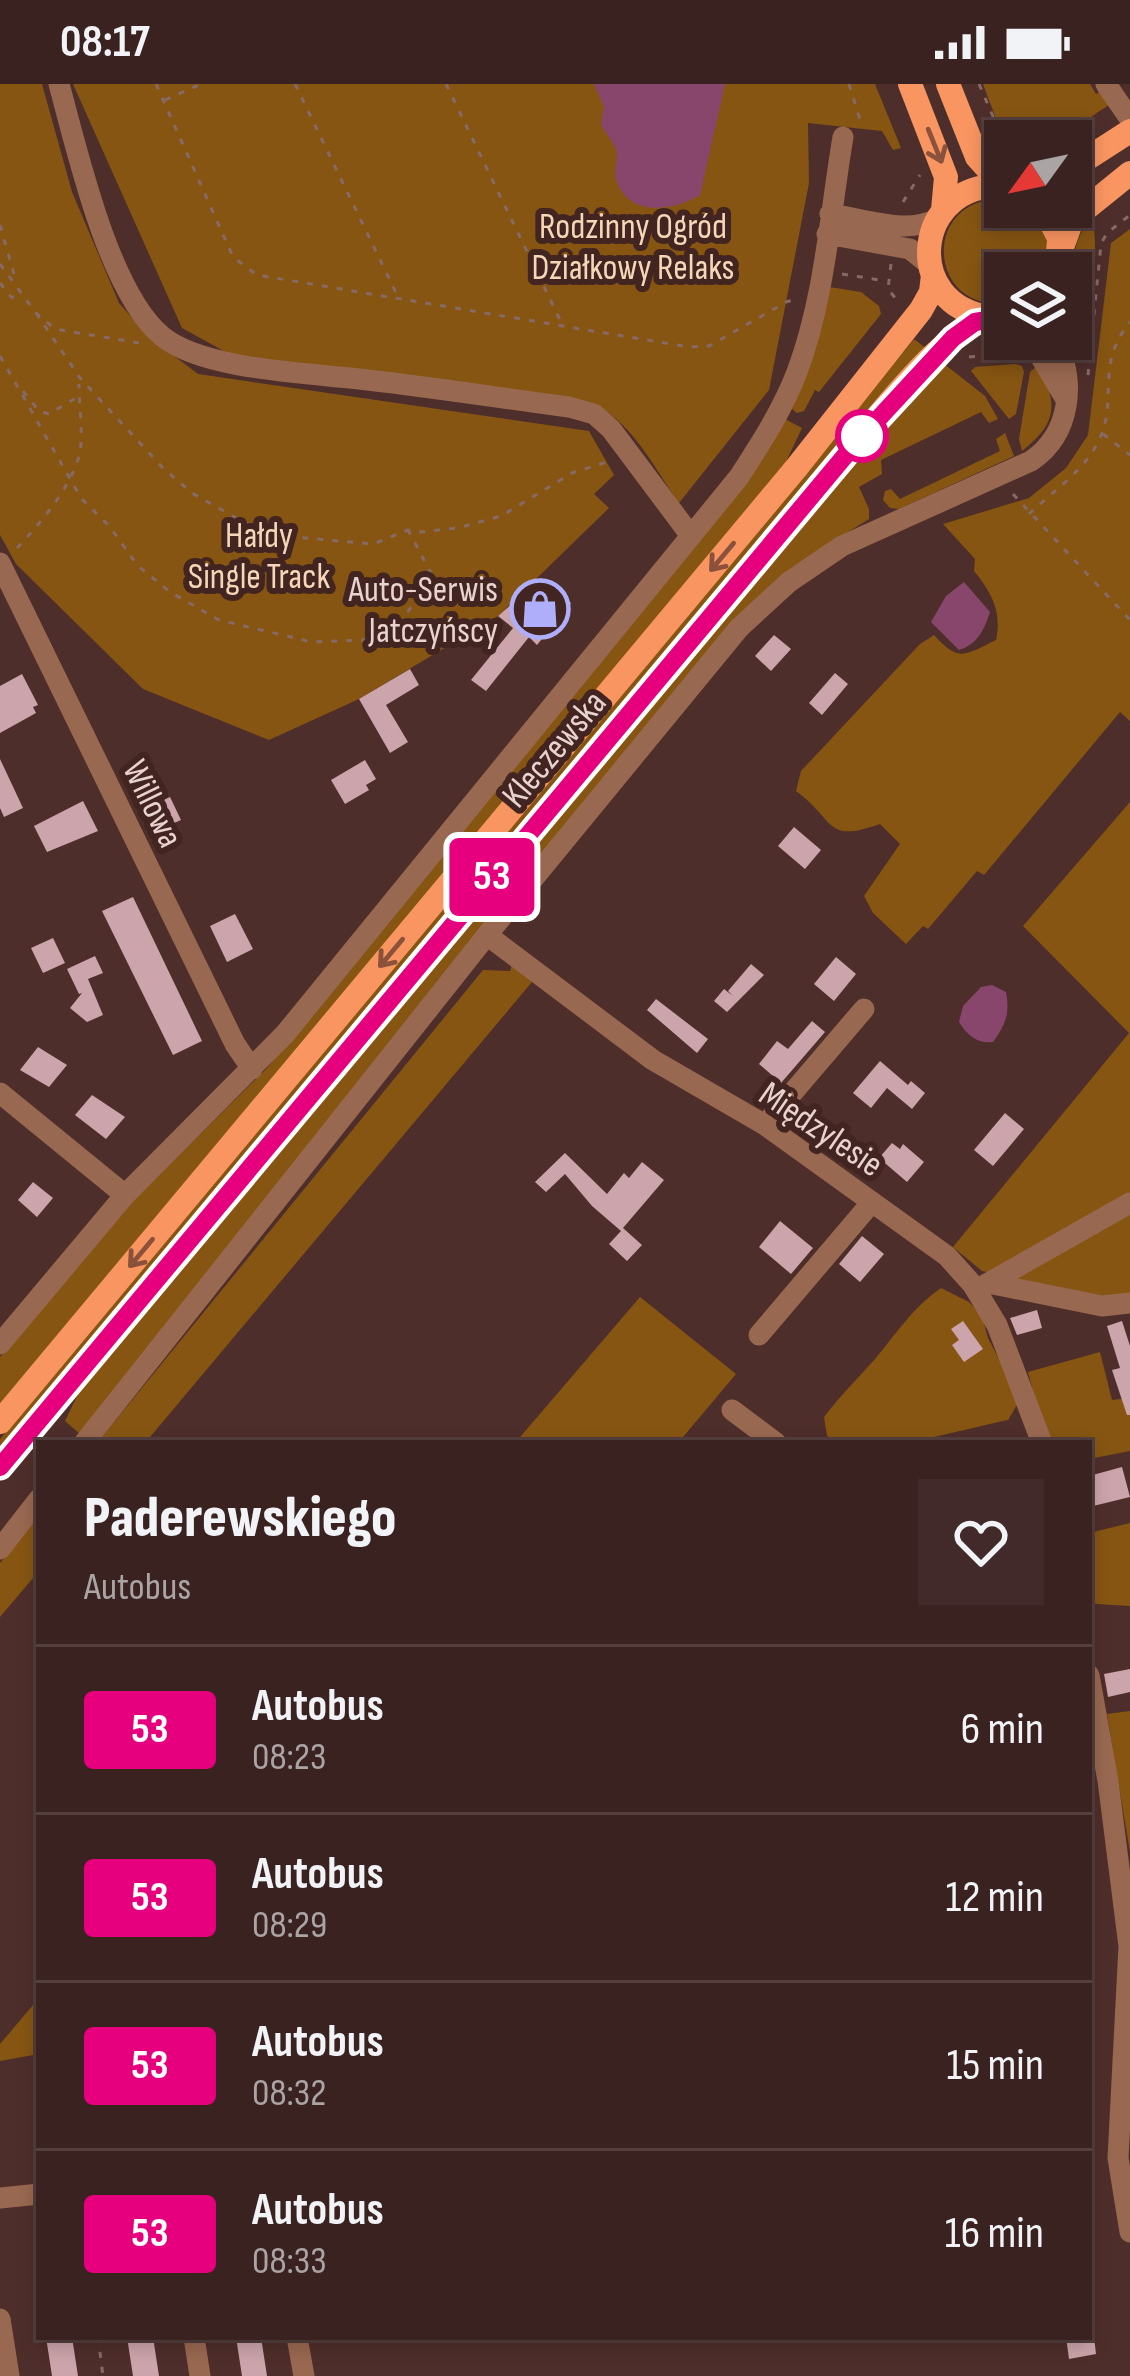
<!DOCTYPE html>
<html lang="pl">
<meta charset="utf-8">
<style>
:root{--surface:#3a2220;--page:#412a29;--text:#f1f3f6;--muted:#aba4a5;--line:#543f3e}
body{margin:0;font-family:"Sofia Sans Condensed",sans-serif;background:var(--page);color:var(--text);height:100vh;display:flex;flex-direction:column;font-size:45px;white-space:nowrap}
*{box-sizing:border-box;margin:0}
p{font-size:39px;color:var(--muted)}
.icon{flex:none;width:66px;height:66px;fill:none;stroke:currentColor;stroke-width:2;stroke-linecap:round;stroke-linejoin:round}
.map{position:relative;flex:1;overflow:hidden}
.panel{position:absolute;left:36px;top:1356px;width:1056px;height:900px;display:flex;flex-direction:column;background:var(--surface);border-radius:0px;box-shadow:0 6px 18px #0003,0 0 0 3px var(--line)}
.panel>*{flex:none}
.badge{padding:0 24px;border-radius:9px;font-size:42px;line-height:78px}
.needle{width:78px;rotate:237deg}
.tools{position:absolute;left:984px;top:36px;display:grid;gap:24px}
.tools a{display:grid;place-items:center;width:108px;height:108px;border-radius:0px;background:var(--surface);box-shadow:0 6px 18px #0003,0 0 0 3px var(--line);font-size:60px}
.map>.badge{position:absolute;translate:-50% -50%;box-shadow:0 0 0 6px #fff}
.round{display:grid;place-items:center;flex:none;width:126px;height:126px;border-radius:0px;background:var(--page)}
.headline{display:flex;align-items:center;justify-content:space-between;height:204px;padding:0 48px}
h1{font-size:57px;font-weight:800;line-height:90px}
ul{padding:0;list-style:none}
li{display:flex;align-items:center;gap:36px;height:168px;padding:0 48px;border-top:3px solid var(--line)}
li div{flex:1}
li b{display:block;font-size:45px}
li em{font-style:normal}
li .badge{min-width:132px;font-weight:700;text-align:center}
.status{display:flex;justify-content:space-between;align-items:center;height:84px;padding:0 60px;background:var(--surface);direction:ltr}
.status svg{height:33px;fill:currentColor}
.map>svg:first-child{display:block}
.green{fill:#865512}
.water{fill:#88466c}
.building{fill:#cca4ab}
.lines{fill:none;stroke-linecap:round;stroke-linejoin:round}
.path{stroke:#866a66;stroke-width:3;stroke-dasharray:6 9;stroke-linecap:butt}
.minor{stroke:#996850;stroke-width:21}
.major{stroke:#f99561;stroke-width:24}
.oneway{stroke:#8b513a}
.line-casing{stroke:#fff;stroke-width:27}
.line{stroke:#e6007e;stroke-width:18}
.stop-dot{fill:#fff;stroke:#e6007e;stroke-width:6}
.labels{text-anchor:middle;stroke-width:12;stroke-linejoin:round;paint-order:stroke}
.park-label{font-size:36px;fill:#f5d7b8;stroke:#422420}
.poi-label{font-size:36px;fill:#e8d3d0;stroke:#422420;text-anchor:end}
.street-label{font-size:36px;fill:#e8d3d0;stroke:#422420}
</style>
<div class="status"><b>08:17</b><svg viewBox="0 0 49 12"><path d="M0 12V9h3v3zM5 12V6h3v6zM10 12V3h3v9zM15 12V0h3v12zM26 1h20v11H26zM47 4h2v5h-2z"/></svg></div>
<div class="map">
<svg width="1130" height="2292" viewBox="0 0 1130 2292">
<rect width="100%" height="100%" fill="#4e2e2a"/>
<path class="green" d="M0,0H42L72,108L119,219L149,253L198,290L589,347L614,391L594,410L609,424L498,532L359,615L269,656L143,605L16,480L0,451Z
M73,0H875L901,64L893,66L882,47L808,39L809,99L769,306L679,419C654,384 630,333 588,318L231,271L182,244Z
M983,0H1090L1096,10L1101,7L1109,21C1080,39 1028,84 1004,38L998,40Z
M1002,115L1005,123C1043,123 1054,156 1044,189H1005V219C927,227 921,114 1002,115Z
M1091,134C1098,148 1096,207 1086,222C1083,228 1076,231 1071,235C1071,202 1068,159 1091,134Z
M1130,145V637L1120,628L984,791L977,787L928,845L923,842L906,860L873,829L864,812L900,760L880,740C824,760 836,736 796,707L801,687L920,560L934,551C959,579 965,571 996,556C1002,528 992,509 974,487L975,475L943,440L1029,414L1066,384L1088,351L1111,159Z
M829,203L861,208L879,222L881,230L819,308L815,306L804,327L797,329L791,324Z
M914,255L927,265L0,1366V1355Z
M943,279L985,312L998,335L989,339L981,328L881,376L882,390L859,403L869,425V435L814,469L80,1350L65,1337L80,1306L818,419Z
M1015,280L1022,282L1024,288L1016,330L1009,335L971,287L975,283Z
M1038,281C1058,319 1058,339 1022,367L1019,355L1030,288Z
M785,335L802,344L784,382L0,1320V1273L119,1131L267,984L736,410Z
M1005,349L1014,372L899,425L890,424L883,416L885,407L891,405L900,415L1000,367L996,355Z
M1130,718V1215L1116,1216L982,1187L953,1163L1129,949L1023,842Z
M512,881L532,898L145,1359H97L483,886L510,887Z
M941,1204L969,1218L982,1232L988,1254L1020,1316L1008,1336C961,1345 869,1376 827,1352L824,1333C840,1312 858,1294 875,1275C897,1249 913,1223 941,1204Z
M640,1213L736,1290L678,1359H515Z
M1100,1268L1112,1316L1130,1314V1367L1089,1375V1359H1047L1028,1288Z
M39,1431V1487L0,1533V1479Z
M1130,1439V1522L1096,1520L1089,1515V1449Z
M1130,1627V1768L1107,1630Z
M39,1914V1970L0,1977V1960Z"/>
<path class="water" d="M594,0H725L700,111C673,127 628,134 616,95C613,85 619,77 616,66C613,57 605,49 601,40L604,23Z
M964,498L990,528C984,546 978,560 959,566L931,538L946,512Z
M992,901L1006,908C1010,929 1006,940 993,958C977,960 967,951 959,938L963,922L981,903Z"/>
<path class="building" d="M541,494L571,519L537,561L529,553L486,607L471,596L513,544L498,532Z
M774,551L791,565L771,587L755,572Z
M410,585L419,601L386,621L408,658L390,669L359,615Z
M835,589L848,600L822,631L809,619Z
M22,590L38,621L33,623L36,629L0,649V602Z
M0,675L23,724L4,733L0,724Z
M365,676L376,695L366,701L369,706L345,720L331,696Z
M170,713L181,736L161,745L150,722Z
M83,717L98,747L47,768L34,742Z
M794,743L821,766L805,785L778,762Z
M133,813L202,957L173,971L102,827Z
M235,830L253,865L227,878L210,842Z
M53,854L65,879L43,889L31,864Z
M95,872L103,889L88,895L103,931L87,938L70,924L82,909L79,910L67,885Z
M836,873L856,890L834,917L814,900Z
M751,880L764,891L727,928L714,917L724,905L733,912L728,907Z
M656,915L708,955L697,969L647,926Z
M812,937L825,948L781,999L759,980L777,957L788,965Z
M38,963L67,981L49,1003L20,986Z
M880,977L908,1001L911,997L925,1009L912,1025L887,1004L871,1024L853,1009Z
M92,1011L125,1033L106,1055L75,1031Z
M1005,1029L1024,1045L993,1082L974,1066Z
M892,1059L900,1065L903,1060L924,1078L907,1098L879,1074Z
M565,1069L607,1110L624,1089L629,1094L642,1078L664,1096L623,1144L642,1161L627,1177L609,1160L621,1147L592,1122L565,1090L546,1108L535,1098Z
M33,1098L53,1114L37,1133L18,1116Z
M780,1137L813,1164L791,1190L759,1163Z
M862,1152L884,1170L860,1198L839,1180Z
M1037,1226L1042,1244L1017,1251L1010,1234Z
M963,1237L983,1265L964,1278L952,1261L959,1256L951,1245Z
M1122,1237L1130,1262V1331H1127L1112,1286L1120,1284L1107,1242Z
M1122,1383L1130,1413L1089,1423V1392Z
M1130,1585V1608L1108,1613L1104,1590Z
M46,2253H72L78,2292H52Z
M127,2253H153L159,2292H133Z
M236,2253H261L267,2292H242Z
M1066,2253H1094L1096,2270L1069,2275Z"/>
<g class="lines">
<path class="path" d="M156,0L233,173L257,191L689,263L709,262L788,217L796,218
M295,0L399,215
M446,0L563,242
M849,0L862,42
M979,0L1005,60
M165,16L201,0
M903,118L920,91
M0,141L16,197
M0,180L36,229L55,245L139,259
M891,180L888,205L900,220
M842,190L886,197
M0,199L11,213L22,214
M36,229L80,294L163,384L192,409L256,445L282,452L373,460L408,446L421,448L458,444L501,432L572,389L610,377
M1071,240L1083,232L1091,235
M0,272L81,414L110,443L138,482L170,508L219,536L312,558L388,555L430,497L431,489L408,446
M969,273L1014,270
M1088,291L1101,160L1107,149L1130,131
M23,307L39,327L49,330L74,315L77,307
M1103,350L1130,371
M1013,410L1130,536
M1029,430C1053,407 1086,386 1100,354C1118,313 1095,281 1130,238
M17,464C40,440 81,392 81,358C82,339 79,320 79,300
M98,2253L103,2292"/>
<path class="minor" d="M59,0C77,66 109,210 163,253C206,287 314,289 368,296C436,304 502,314 569,323L594,330L611,345L691,452
M1106,0L1130,35
M830,130C864,135 906,151 937,135
M827,150L910,165L930,181
M1030,255L1065,314
M0,479L235,960L252,985
M487,851L653,976L765,1041L947,1172L973,1201L997,1241L1042,1359
M0,1009L125,1111
M765,1041L864,925
M988,1199L1102,1222L1130,1219
M976,1206L1130,1119
M759,1251L872,1118
M0,1260L125,1111L285,950L739,393C761,359 783,325 797,288C825,213 830,130 843,53
M732,1326L776,1359
M84,1359L487,851L739,544L789,498L842,462L1031,377C1071,350 1077,296 1054,255
M0,1465L39,1415
M1089,1591L1108,1697L1129,1862L1118,2074L1130,2148
M0,2114L39,2110
M0,2235L9,2292
M194,2253L200,2292
M297,2253L304,2292"/>
<path class="major" d="M910,0L946,93L943,126
M948,0L977,73L1003,102
M1071,85L1130,47
M1043,123L1059,154L1057,189
M1061,166L1072,136L1130,89
M991,233C901,223 912,97 1005,102
M0,1338L797,383L921,226L931,208L933,191
M0,1383L853,361C887,324 945,242 994,234"/>
</g>
<defs><path id="oneway-shaft" d="M-6 0H5M1.5-3L5.5 0L1.5 3" fill="none" stroke-width="1.6" stroke-linecap="round" stroke-linejoin="round" transform="scale(3)"/></defs>
<g class="oneway">
<use href="#oneway-shaft" transform="translate(935 62) rotate(68)"/>
<use href="#oneway-shaft" transform="translate(722 473) rotate(130)"/>
<use href="#oneway-shaft" transform="translate(391 869) rotate(130)"/>
<use href="#oneway-shaft" transform="translate(141 1169) rotate(130)"/>
</g>
<g class="lines">
<defs>
<path id="line" d="M0,1383L854,361L953,254L975,238L1005,233"/>
</defs>
<use href="#line" class="line-casing"/>
<use href="#line" class="line"/>
</g>
<defs>
<symbol id="shop-ring" viewBox="-11 -11 22 22"><circle r="9.5" fill="#422420" stroke="#afaefa" stroke-width="1.5"/><path d="M-5-2.5h2.3a2.7 3.5 0 0 1 5.4 0H5L5.5 6h-11ZM-1.5-2.5h3a1.5 2.3 0 0 0-3 0Z" fill="#afaefa"/></symbol>
</defs>
<g fill-rule="evenodd">
<use href="#shop-ring" x="507" y="492" width="66" height="66"/>
</g>
<circle class="stop-dot" cx="862" cy="352" r="24"/>
<g class="labels">
<g class="park-label">
<text x="633" y="154">Rodzinny Ogród<tspan x="633" dy="41">Działkowy Relaks</tspan></text>
<text x="259" y="463">Hałdy<tspan x="259" dy="41">Single Track</tspan></text>
</g>
<g class="poi-label">
<text x="498" y="517">Auto-Serwis<tspan x="498" dy="41">Jatczyńscy</tspan></text>
</g>
<g class="street-label">
<text transform="translate(553 664) rotate(-50)" y="13">Kleczewska</text>
<text transform="translate(154 719) rotate(64)" y="13">Willowa</text>
<text transform="translate(822 1044) rotate(34)" y="13">Międzylesie</text>
</g>
</g>
</svg>
<div class="tools">
<a><svg class="needle" viewBox="-14 -14 28 28"><path d="M0-13l5 13h-10z" fill="#e53935"/><path d="M0 13l5-13h-10z" fill="#aba4a5"/></svg></a>
<a><svg class="icon" aria-label="layers" viewBox="0 0 24 24"><path d="M12 4l9 5-9 5-9-5zM3 14l9 5 9-5"/></svg></a>
</div>
<b class="badge" style="left:492px;top:793px;background:#e6007e;color:#fff">53</b>
<section class="panel">
<div class="headline"><div><h1>Paderewskiego</h1><p>Autobus</p></div><a class="round"><svg class="icon" aria-label="heart" viewBox="0 0 24 24"><path d="M12 20l-8-8c-3-5 5-10 8-4 3-6 11-1 8 4z"/></svg></a></div>
<ul>
<li><span class="badge" style="background:#e6007e;color:#fff">53</span><div><b>Autobus</b><p>08:23</p></div><em>6 min</em></li>
<li><span class="badge" style="background:#e6007e;color:#fff">53</span><div><b>Autobus</b><p>08:29</p></div><em>12 min</em></li>
<li><span class="badge" style="background:#e6007e;color:#fff">53</span><div><b>Autobus</b><p>08:32</p></div><em>15 min</em></li>
<li><span class="badge" style="background:#e6007e;color:#fff">53</span><div><b>Autobus</b><p>08:33</p></div><em>16 min</em></li>
</ul>
</section>
</div>
